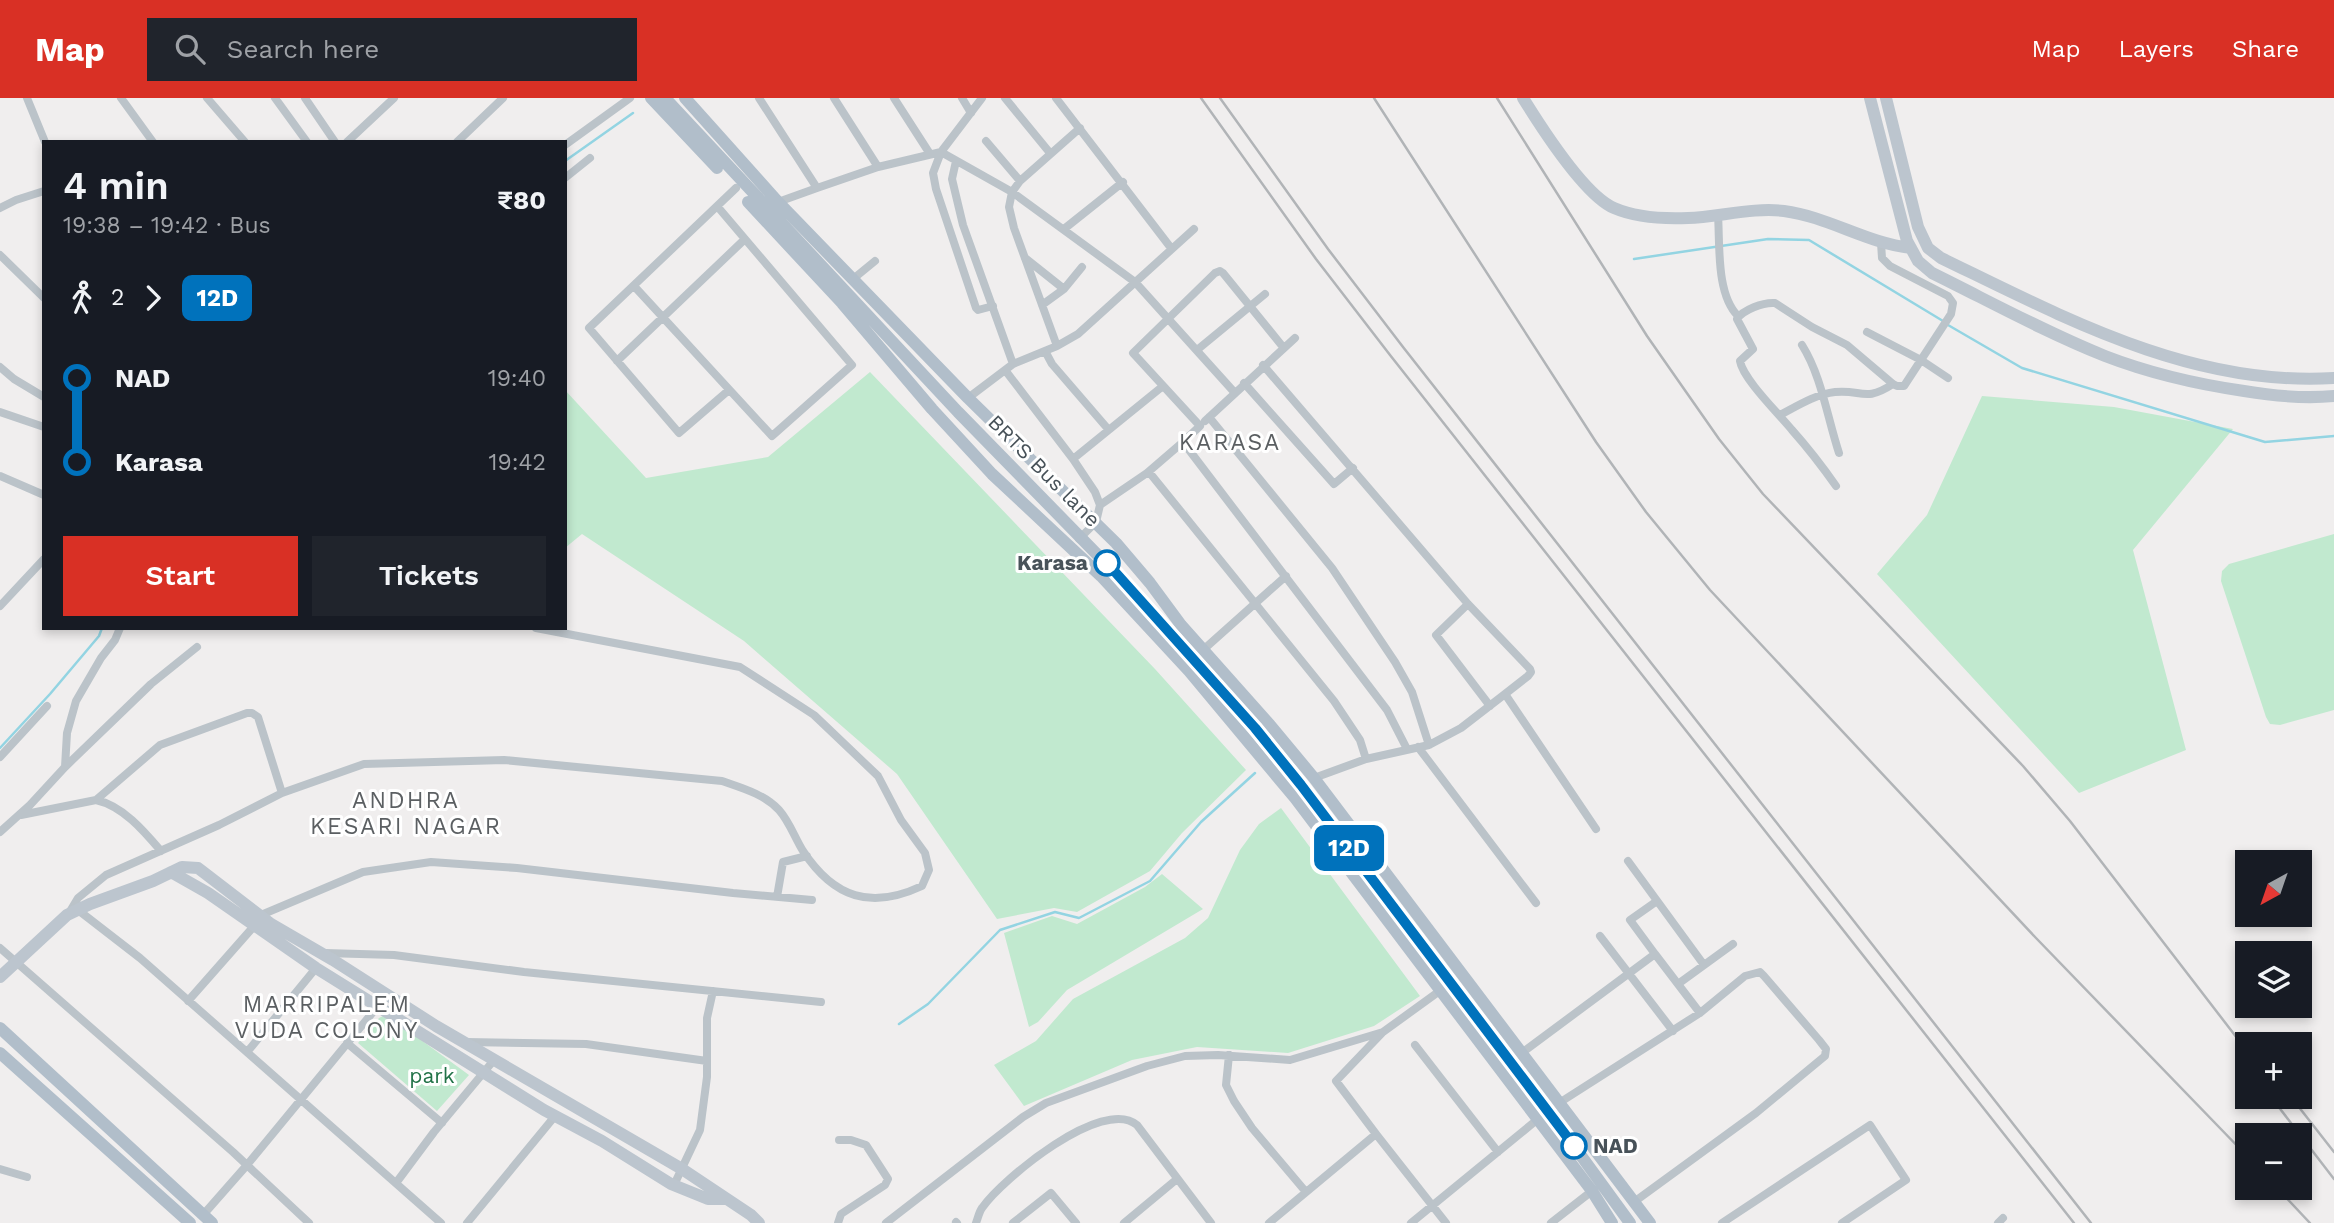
<!DOCTYPE html>
<meta charset="utf-8">
<style>
:root{--surface:#171b24;--page:#20242c;--text:#f1f3f6;--muted:#9ea1a6;--accent:#d93025}
body{margin:0;font-family:"Work Sans",sans-serif;background:var(--page);color:var(--text);height:100vh;display:flex;flex-direction:column;font-size:26px;white-space:nowrap}
*{box-sizing:border-box;margin:0}
p{font-size:23px;color:var(--muted)}
.icon{flex:none;width:38px;height:38px;fill:none;stroke:currentColor;stroke-width:2;stroke-linecap:round;stroke-linejoin:round}
.map{position:relative;flex:1;overflow:hidden}
.drawer{position:absolute;left:42px;top:42px;width:525px;height:490px;display:flex;flex-direction:column;background:var(--surface);border-radius:0px;box-shadow:0 4px 10px #0003}
.drawer>*{flex:none}
.badge{padding:0 14px;border-radius:10px;font-size:24px;line-height:46px}
.needle{width:46px;rotate:220deg}
.tools{position:absolute;left:2235px;top:752px;display:grid;gap:14px}
.tools a{display:grid;place-items:center;width:77px;height:77px;border-radius:0px;background:var(--surface);box-shadow:0 4px 10px #0003;font-size:35px}
.map>.badge{position:absolute;translate:-50% -50%;box-shadow:0 0 0 4px #fff}
.legs{display:flex;align-items:center;gap:10px;height:77px;padding:0 21px;font-size:23px}
.legs p{margin-inline-start:auto}
.overview{display:flex;align-items:center;justify-content:space-between;height:119px;padding:0 21px}
h1{font-size:38px;font-weight:600;line-height:52px}
.action{display:flex;gap:14px;margin-top:auto;padding:14px 21px}
.action a{flex:1;height:80px;border-radius:0px;background:var(--accent);color:#fff;font-size:28px;font-weight:600;line-height:80px;text-align:center}
.action a+a{background:var(--page);color:var(--text)}
ul{padding:0 21px;list-style:none}
li{display:flex;align-items:center;gap:24px;height:84px;font-size:26px}
li i{display:grid;place-items:center;width:10px;height:100%;margin:0 9px;background:currentColor}
li i::after{content:'';width:18px;height:18px;margin:-9px;border:5px solid;border-radius:50%;background:var(--surface)}
li p{margin-inline-start:auto}
li:first-child i{background:linear-gradient(#0000 50%,currentColor 0)}
li:last-child i{background:linear-gradient(currentColor 50%,#0000 0)}
header{display:flex;align-items:center;gap:42px;box-sizing:border-box;height:98px;padding:0 35px;background:var(--accent);color:#fff}
header strong{font-size:33px}
nav{display:flex;gap:38px;margin-inline-start:auto;font-size:24px}
.search{width:490px;height:63px;background:var(--page);display:flex;align-items:center;gap:18px;box-sizing:border-box;padding:0 24px;border-radius:0px;color:var(--muted);font-size:26px}
.map>svg:first-child{display:block}
.green{fill:#c1e9cf}
.lines{fill:none;stroke-linecap:round;stroke-linejoin:round}
.stream{stroke:#93d4e2;stroke-width:2.5}
.street{stroke:#bbc3c9;stroke-width:8}
.secondary{stroke:#bcc5ce;stroke-width:12}
.primary{stroke:#b1beca;stroke-width:12}
.rail{stroke:#b1b4b7;stroke-width:2.5}
.line-1-casing{stroke:#fff;stroke-width:16}
.line-1{stroke:#0072bc;stroke-width:10}
.stop-1-dot{fill:#fff;stroke:#0072bc;stroke-width:3.5}
.labels{text-anchor:middle;stroke-width:6;stroke-linejoin:round;paint-order:stroke}
.street-label{font-size:21px;fill:#485259;stroke:#fff}
.stop-label{font-size:21px;font-weight:bold;fill:#485259;stroke:#fff;text-anchor:end}
.park-label{font-size:21px;fill:#217247;stroke:#fff}
.neighbourhood-label{font-size:23px;letter-spacing:2px;fill:#5b5f62;stroke:#fff}
</style>
<header>
<strong>Map</strong>
<div class="search"><svg class="icon" aria-label="search" viewBox="0 0 24 24"><circle cx="10" cy="10" r="6"/><path d="M15 15l6 6"/></svg>Search here</div>
<nav><a>Map</a><a>Layers</a><a>Share</a></nav>
</header>
<div class="map">
<svg width="2334" height="1125" viewBox="0 0 2334 1125">
<rect width="100%" height="100%" fill="#f0eeee"/>
<path class="green" d="M870,274L1155,571L1246,672L1182,735L1150,773L1077,814L1054,810L997,821L897,676L744,543L582,436L565,450V292L646,380L768,359Z
M1982,298L2114,309L2233,331L2133,452L2186,652L2079,695L1877,476L1927,417Z
M2334,436V612L2280,627L2270,626L2266,619L2221,483L2222,473L2229,466Z
M1281,710L1420,898L1374,928L1288,955L1197,949L1132,962L1024,1008L994,967L1036,943L1073,901L1185,840L1208,820L1240,752L1259,726Z
M1162,776L1203,811L1067,892L1038,924L1029,929L1004,835L1052,818L1077,826L1145,789Z
M383,918L406,931L469,977L437,1013L358,945L379,920Z"/>
<g class="lines">
<path class="stream" d="M565,63L633,15
M1634,161L1768,141L1809,142L1943,223
M1948,227L2022,270L2265,344L2334,338
M0,650L50,596L99,538L102,530
M899,926L928,906L1000,832L1055,814L1079,820L1150,783L1201,724L1255,675"/>
<path class="street" d="M27,0L45,44
M121,0L153,44
M207,0L245,44
M275,0L307,44
M305,0L335,44
M759,0L817,90L878,69L941,54L1012,94L1135,184L1235,295
M834,0L878,69
M894,0L930,56
M962,0L971,15
M982,0L941,54L933,75L936,91L976,210L978,212L993,208
M1005,0L1050,55
M1056,0L1171,150
M986,43L1020,83
M347,44L394,0
M457,44L503,0
M565,47L630,0
M956,63L952,81L963,127L1013,266
M565,80L590,60
M778,104L817,90
M0,110L16,102L44,93
M1718,117C1720,147 1716,196 1738,218
M1064,131L1123,84
M0,157L44,200
M1025,160L1064,191
M853,181L875,163
M634,188L772,338L852,267L717,108
M1042,207L1064,191L1082,169
M1867,234L1921,262L1948,280
M1802,247C1822,279 1827,319 1839,355
M1057,248L1014,130L1009,109L1012,94L1020,83L1080,30
M1197,252L1265,196
M1045,253L1052,266L1108,331
M617,263L745,141
M1263,267L1468,506L1530,571L1531,574L1528,578L1505,596
M0,269L14,281L44,299
M1005,272L1073,361L1095,394L1100,407
M1244,285L1334,386L1353,370
M729,292L679,335L589,230L736,90
M968,300L1013,266L1057,248L1078,236L1194,131
M0,314L44,329
M1780,317C1797,308 1816,296 1835,294C1862,291 1864,305 1893,286
M1209,319L1332,470L1395,564L1412,594L1429,647
M1205,323L1295,240
M1183,344L1200,328L1133,255L1215,175L1220,173L1223,175L1283,249
M1073,361L1163,288
M1149,374L1334,603L1360,642L1366,661
M0,378L44,397
M1836,388C1822,368 1808,350 1792,332C1779,316 1743,281 1740,263L1753,251L1737,221C1743,212 1763,204 1775,205L1812,229L1847,247L1893,286L1897,288H1904L1951,216L1953,205L1948,198L1890,168L1882,160L1881,145
M1079,441L1096,424L1100,407L1147,375L1183,344L1387,612L1407,651
M1468,506L1436,537L1490,608
M0,508L44,461
M1203,552L1286,478
M1418,649L1536,805
M0,659L47,608
M65,669L151,586L197,549
M1314,680L1366,661L1429,647L1461,630L1505,596L1596,731
M96,702L160,647L247,615H252L258,619L282,695
M21,717L96,702C123,708 144,733 161,753
M0,734L30,707L65,669L67,635L76,603L101,560L115,542L120,530
M1628,763L1704,867
M777,799L783,764L807,758
M78,812L140,860L441,1125
M69,815L78,800L106,777L219,727L282,695L364,666L504,662L722,683C742,690 764,696 779,712C789,723 795,740 803,753C834,800 871,812 922,788L929,772L925,755L901,722L878,678L814,617L740,569L536,530
M261,817L363,774L431,764L517,770L733,795L812,802
M1600,838L1673,933
M0,850L233,1054L309,1125
M325,855L394,857L524,874L821,904
M1655,856L1700,915
M1678,886L1733,846
M188,903L255,827
M466,944L586,946L707,963
M347,945L442,1025
M1415,947L1498,1054
M248,953L316,870
M1523,954L1655,856L1630,822L1657,803
M1229,957L1226,987L1234,1003L1252,1030L1306,1094
M1559,1005L1700,915L1745,878L1760,874L1764,878L1819,942L1826,951L1825,958L1756,1015L1634,1104
M1376,1036L1336,983L1382,935
M0,1071L27,1079
M396,1085L434,1034L494,962
M674,1087L700,1032L707,979V920L713,893
M203,1117L247,1067L387,897
M956,1124L957,1125
M467,1125L555,1018
M838,1125L841,1116L885,1087L888,1081L866,1047L851,1042H839
M886,1125L1023,1019L1046,1005L1147,968L1185,958L1218,957L1290,962L1383,934L1441,892
M976,1125C978,1120 979,1114 982,1110C1002,1081 1103,998 1137,1027L1211,1125
M1013,1125L1051,1095L1076,1125
M1124,1125L1177,1081
M1269,1125L1376,1036L1446,1125
M1411,1125L1538,1021
M1551,1125L1592,1093
M1722,1125L1870,1027L1906,1082L1842,1125
M1998,1125L2003,1120"/>
<path class="secondary" d="M1523,0C1541,29 1584,97 1614,110C1637,120 1664,121 1688,120C1718,119 1754,109 1784,113C1829,119 1866,145 1911,150
M1870,0L1907,143L1918,163L1932,175C1989,203 2045,234 2105,258C2149,275 2196,286 2244,293C2274,298 2304,301 2334,298
M1886,0L1918,129L1928,150L1941,160C2065,220 2192,289 2334,280
M171,774L208,795L316,870L544,1012L602,1043L671,1086L708,1101H724
M0,879L67,817L90,806L153,783L182,769L198,770L271,826L333,862L436,928L682,1071L751,1117L759,1125"/>
<path class="primary" d="M651,0L717,70
M665,0L958,314L1125,485L1255,630L1341,739L1574,1048L1630,1125
M685,0L778,104L968,300L1116,445L1150,485L1181,527L1270,627L1314,680L1650,1125
M748,104L842,205L932,311L992,376L1101,478L1189,573L1295,700L1592,1093L1612,1125
M0,930L212,1125
M0,955L190,1125"/>
<path class="rail" d="M1201,0L1316,161L1390,257L2074,1125
M1220,0L1328,151L1403,249L2091,1125
M1374,0L1596,344L1646,414L1710,492L2036,840L2247,1058
M1497,0L1647,238L1719,341L1763,396L2023,668L2070,723L2247,953
M2271,999L2334,1081
M2291,999L2334,1054
M2277,1090L2310,1125"/>
</g>
<g class="lines">
<defs>
<path id="line-1" d="M1107,465L1255,630L1301,687L1574,1048"/>
</defs>
<use href="#line-1" class="line-1-casing"/>
<use href="#line-1" class="line-1"/>
</g>
<g class="stop-1-dot">
<circle cx="1107" cy="465" r="12"/>
<circle cx="1574" cy="1048" r="12"/>
</g>
<g class="labels">
<g class="street-label">
<text transform="translate(1044 373) rotate(45)" y="7">BRTS Bus lane</text>
</g>
<g class="stop-label">
<text x="1088" y="472">Karasa</text>
<text x="1593" y="1055" text-anchor="start">NAD</text>
</g>
<g class="park-label">
<text x="432" y="985">park</text>
</g>
<g class="neighbourhood-label">
<text x="1230" y="352">KARASA</text>
<text x="406" y="710">ANDHRA<tspan x="406" dy="26">KESARI NAGAR</tspan></text>
<text x="327" y="914">MARRIPALEM<tspan x="327" dy="26">VUDA COLONY</tspan></text>
</g>
</g>
</svg>
<div class="tools">
<a><svg class="needle" viewBox="-14 -14 28 28"><path d="M0-13l5 13h-10z" fill="#e53935"/><path d="M0 13l5-13h-10z" fill="#9ea1a6"/></svg></a>
<a><svg class="icon" aria-label="layers" viewBox="0 0 24 24"><path d="M12 4l9 5-9 5-9-5zM3 14l9 5 9-5"/></svg></a>
<a>+</a>
<a>−</a>
</div>
<b class="badge" style="left:1349px;top:750px;background:#0072bc;color:#fff">12D</b>
<section class="drawer">
<div class="overview"><div><h1>4 min</h1><p>19:38 – 19:42 · Bus</p></div><b>₹80</b></div>
<div class="legs"><svg class="icon" aria-label="walk" viewBox="0 0 24 24"><circle cx="13" cy="4" r="2"/><path d="M13 8l-2 6 4 7M11 14l-3 7M7 12l3-4h3l4 4"/></svg>2<svg class="icon" aria-label="forward" viewBox="0 0 24 24"><path d="M9 5l7 7-7 7"/></svg><b class="badge" style="background:#0072bc;color:#fff">12D</b></div>
<ul>
<li><i style="color:#0072bc"></i><b>NAD</b><p>19:40</p></li>
<li><i style="color:#0072bc"></i><b>Karasa</b><p>19:42</p></li>
</ul>
<div class="action"><a>Start</a><a>Tickets</a></div>
</section>
</div>
